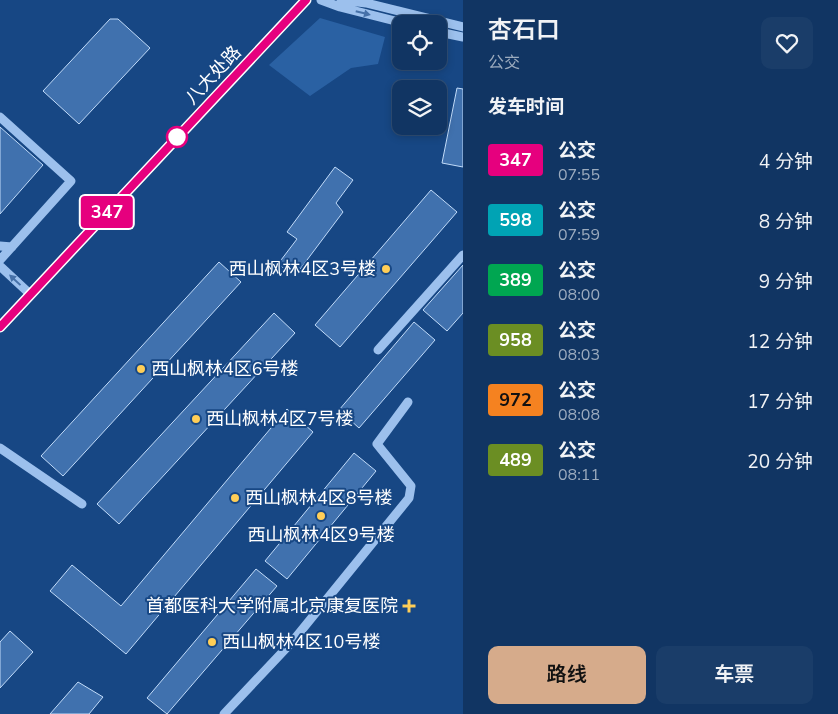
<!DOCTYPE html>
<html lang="zh">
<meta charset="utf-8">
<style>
:root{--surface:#113563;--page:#1a3d69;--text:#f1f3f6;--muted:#9cabbe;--line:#305078;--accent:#d6ab8b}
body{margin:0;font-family:"Nunito Sans","Noto Sans SC",sans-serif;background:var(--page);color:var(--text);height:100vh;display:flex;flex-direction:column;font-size:19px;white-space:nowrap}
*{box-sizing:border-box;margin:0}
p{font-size:16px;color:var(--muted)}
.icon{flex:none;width:28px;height:28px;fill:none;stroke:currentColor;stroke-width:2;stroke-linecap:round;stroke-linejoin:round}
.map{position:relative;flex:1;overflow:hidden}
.sheet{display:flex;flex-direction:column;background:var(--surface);width:375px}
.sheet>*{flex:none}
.badge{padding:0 10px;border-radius:4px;font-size:18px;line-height:32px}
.tools{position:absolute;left:392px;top:15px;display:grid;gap:10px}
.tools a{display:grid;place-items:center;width:55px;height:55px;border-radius:10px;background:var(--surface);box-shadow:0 2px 8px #0003,0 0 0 1px var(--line);font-size:25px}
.map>.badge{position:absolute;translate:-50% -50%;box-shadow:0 0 0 2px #fff}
h2{padding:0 25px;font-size:19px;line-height:45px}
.round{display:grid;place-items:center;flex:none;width:52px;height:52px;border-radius:10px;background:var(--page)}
.headline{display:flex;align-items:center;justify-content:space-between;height:85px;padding:0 25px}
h1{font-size:24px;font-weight:600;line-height:38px}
.button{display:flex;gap:10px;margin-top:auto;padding:10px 25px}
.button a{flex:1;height:58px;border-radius:10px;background:var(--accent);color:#111;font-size:20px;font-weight:600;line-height:58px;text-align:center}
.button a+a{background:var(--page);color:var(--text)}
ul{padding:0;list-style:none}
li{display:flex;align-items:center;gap:15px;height:60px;padding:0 25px}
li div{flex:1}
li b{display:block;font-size:19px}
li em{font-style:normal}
li .badge{min-width:55px;font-weight:700;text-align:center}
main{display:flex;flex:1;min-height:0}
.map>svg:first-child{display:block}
.green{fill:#2a61a3}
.building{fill:#4071ae;stroke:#c1dbf9}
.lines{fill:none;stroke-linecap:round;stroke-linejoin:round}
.minor{stroke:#9cc0ed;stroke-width:9}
.oneway{fill:#4671a9}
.line-casing{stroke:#fff;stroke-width:11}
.line{stroke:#e6007e;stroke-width:8}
.stop-dot{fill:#fff;stroke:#e6007e;stroke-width:2.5}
.poi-dot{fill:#ffce57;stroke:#174784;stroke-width:2}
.labels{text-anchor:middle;stroke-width:4;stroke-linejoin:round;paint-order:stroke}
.street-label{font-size:18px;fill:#fff;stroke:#174784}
.poi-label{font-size:18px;fill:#fff;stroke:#174784;text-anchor:start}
</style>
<main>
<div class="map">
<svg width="463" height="714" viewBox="0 0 463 714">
<rect width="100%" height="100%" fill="#174784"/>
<path class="green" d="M320,18L385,37L378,64L351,68L310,96L269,65Z"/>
<path class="building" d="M110,19H118L150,48L79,124L43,91Z
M457,88L463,89V167L442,163Z
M0,127L43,165L0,214Z
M335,167L353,180L336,203L343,212L295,276L278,264L297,239L287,232Z
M431,190L457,212L340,347L315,325Z
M219,262L241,282L63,476L41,456Z
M463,265V313L447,331L423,310Z
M274,313L295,333L119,524L97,504Z
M414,322L435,340L359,428L339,410Z
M287,409L313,432L126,654L50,591L72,565L121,606Z
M354,453L376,471L287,579L265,561Z
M256,569L277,586L167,714L147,698Z
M10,631L33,652L0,688V642Z
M78,682L103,697L89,714H50Z"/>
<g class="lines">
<path class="minor" d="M321,0L340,7L407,24
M341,0L366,3L463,27
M439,32L463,37
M0,117L71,181L0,260
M0,246L12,247
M0,266L30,294
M0,327L306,0
M378,350L463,255
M0,448L82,504
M224,714L292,642L409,498L411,486L377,444L408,402"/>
</g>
<defs><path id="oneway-solid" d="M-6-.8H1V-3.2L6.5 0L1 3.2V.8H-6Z" transform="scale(1.25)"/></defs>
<g class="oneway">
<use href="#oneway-solid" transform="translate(363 13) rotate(14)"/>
<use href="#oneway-solid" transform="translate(15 280) rotate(-137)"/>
</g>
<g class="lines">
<defs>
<path id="line" d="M0,327L306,0"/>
</defs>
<use href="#line" class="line-casing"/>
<use href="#line" class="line"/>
</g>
<circle class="stop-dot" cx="177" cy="137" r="10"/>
<g class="poi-dot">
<circle cx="386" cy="269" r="5"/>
<circle cx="141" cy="369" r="5"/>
<circle cx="196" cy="419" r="5"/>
<circle cx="235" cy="498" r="5"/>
<circle cx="321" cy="516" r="5"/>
<path d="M406.5 598.5h5v5h5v5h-5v5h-5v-5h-5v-5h5z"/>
<circle cx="212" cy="642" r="5"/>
</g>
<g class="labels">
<g class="street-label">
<text transform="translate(213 75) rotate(-47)" y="6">八大处路</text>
</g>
<g class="poi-label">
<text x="376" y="275" text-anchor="end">西山枫林4区3号楼</text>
<text x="151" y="375">西山枫林4区6号楼</text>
<text x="206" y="425">西山枫林4区7号楼</text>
<text x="245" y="504">西山枫林4区8号楼</text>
<text x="321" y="541" text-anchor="middle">西山枫林4区9号楼</text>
<text x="398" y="612" text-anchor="end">首都医科大学附属北京康复医院</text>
<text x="222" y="648">西山枫林4区10号楼</text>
</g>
</g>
</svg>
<div class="tools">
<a><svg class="icon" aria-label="locate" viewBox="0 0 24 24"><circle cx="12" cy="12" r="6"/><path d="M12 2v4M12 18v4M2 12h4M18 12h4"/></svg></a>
<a><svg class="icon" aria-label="layers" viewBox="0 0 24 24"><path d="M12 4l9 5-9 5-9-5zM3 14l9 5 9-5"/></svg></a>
</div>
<b class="badge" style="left:107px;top:212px;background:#e6007e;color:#fff">347</b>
</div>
<section class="sheet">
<div class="headline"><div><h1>杏石口</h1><p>公交</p></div><a class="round"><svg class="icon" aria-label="heart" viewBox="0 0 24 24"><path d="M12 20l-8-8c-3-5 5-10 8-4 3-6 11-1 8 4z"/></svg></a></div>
<h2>发车时间</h2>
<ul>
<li><span class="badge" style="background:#e6007e;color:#fff">347</span><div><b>公交</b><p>07:55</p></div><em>4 分钟</em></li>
<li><span class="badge" style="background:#00a3b4;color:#fff">598</span><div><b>公交</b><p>07:59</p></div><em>8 分钟</em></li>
<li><span class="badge" style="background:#00a651;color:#fff">389</span><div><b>公交</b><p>08:00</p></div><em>9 分钟</em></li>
<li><span class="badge" style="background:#6b8e23;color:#fff">958</span><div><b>公交</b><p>08:03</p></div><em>12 分钟</em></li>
<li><span class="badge" style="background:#f58220;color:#111">972</span><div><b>公交</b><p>08:08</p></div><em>17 分钟</em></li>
<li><span class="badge" style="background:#6b8e23;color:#fff">489</span><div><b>公交</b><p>08:11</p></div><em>20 分钟</em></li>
</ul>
<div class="button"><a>路线</a><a>车票</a></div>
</section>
</main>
